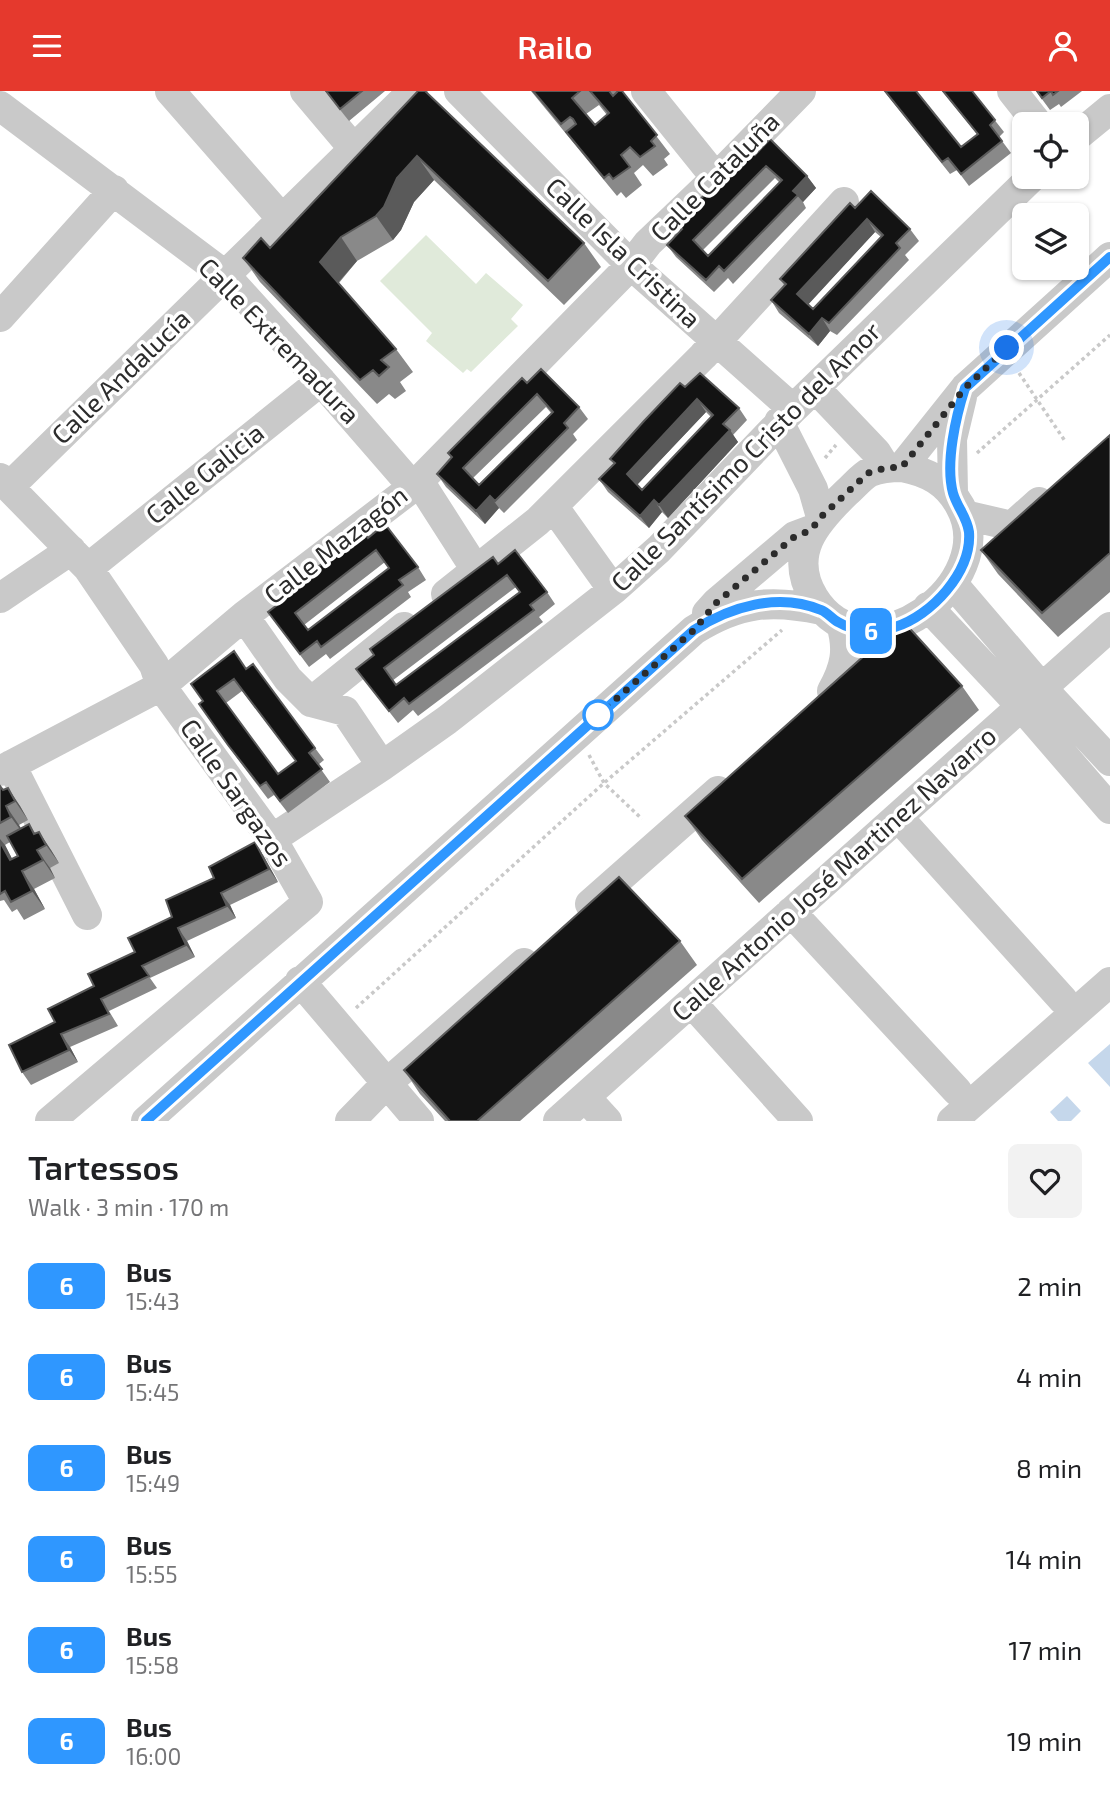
<!DOCTYPE html>
<meta charset="utf-8">
<style>
:root{--surface:#fff;--page:#f2f2f2;--text:#202124;--muted:#757577;--accent:#e5392d}
body{margin:0;font-family:"Exo 2",sans-serif;background:var(--page);color:var(--text);height:100vh;display:flex;flex-direction:column;font-size:26px;white-space:nowrap}
*{box-sizing:border-box;margin:0}
p{font-size:23px;color:var(--muted)}
.icon{flex:none;width:38px;height:38px;fill:none;stroke:currentColor;stroke-width:2;stroke-linecap:round;stroke-linejoin:round}
.map{position:relative;height:1030px;overflow:hidden}
.details{display:flex;flex-direction:column;background:var(--surface);flex:1}
.details>*{flex:none}
.badge{padding:0 14px;border-radius:10px;font-size:24px;line-height:46px}
.buttons{position:absolute;left:1012px;top:21px;display:grid;gap:14px}
.buttons a{display:grid;place-items:center;width:77px;height:77px;border-radius:10px;background:var(--surface);box-shadow:0 2px 5px #0004;font-size:35px}
.you{position:absolute;width:35px;height:35px;margin:-18px;border:5px solid #fff;border-radius:50%;background:#1a73e8;box-shadow:0 0 0 10px #1a73e833}
.map>.badge{position:absolute;translate:-50% -50%;box-shadow:0 0 0 4px #fff}
.round{display:grid;place-items:center;flex:none;width:74px;height:74px;border-radius:10px;background:var(--page)}
.summary{display:flex;align-items:center;justify-content:space-between;height:119px;padding:0 28px}
h1{font-size:33px;font-weight:600;line-height:52px}
ul{padding:0;list-style:none}
li{display:flex;align-items:center;gap:21px;height:91px;padding:0 28px}
li div{flex:1}
li b{display:block;font-size:26px}
li em{font-style:normal}
li .badge{min-width:77px;font-weight:700;text-align:center}
header{display:flex;justify-content:space-between;align-items:center;height:91px;padding:0 28px;background:var(--accent);color:#fff;font-size:32px;font-weight:600}
.map>svg:first-child{display:block}
.green{fill:#e0eada}
.water{fill:#c5d7eb}
.lines{fill:none;stroke-linecap:round;stroke-linejoin:round}
.path{stroke:#c9c9c9;stroke-width:3.5;stroke-dasharray:3.5 3.5;stroke-linecap:butt}
.minor{stroke:#c9c9c9;stroke-width:30}
.wall{fill:#898989;fill-rule:evenodd}
.shaded-wall{fill:#5a5a5a}
.building{fill:#131313;stroke:#5a5a5a;stroke-width:2;fill-rule:evenodd}
.line-casing{stroke:#fff;stroke-width:16}
.line{stroke:#2f97ff;stroke-width:10}
.walk{stroke:#2c2c2c;stroke-width:7;stroke-dasharray:0 12.6}
.stop-dot{fill:#fff;stroke:#2f97ff;stroke-width:3.5}
.labels{text-anchor:middle;stroke-width:7;stroke-linejoin:round;paint-order:stroke}
.street-label{font-size:26px;fill:#2c2c2c;stroke:#fff}
</style>
<header><svg class="icon" aria-label="menu" viewBox="0 0 24 24"><path d="M4 6h16M4 12h16M4 18h16"/></svg>Railo<svg class="icon" aria-label="person" viewBox="0 0 24 24"><circle cx="12" cy="8" r="4"/><path d="M4 21q1-7 8-7t8 7"/></svg></header>
<div class="map">
<svg width="1110" height="1030" viewBox="0 0 1110 1030">
<rect width="100%" height="100%" fill="#fff"/>
<path class="green" d="M426,144L476,193L486,182L523,214L511,228L518,235L471,281L467,278L463,282L426,250L432,242L380,190Z"/>
<path class="water" d="M1110,953V996L1088,972Z
M1067,1005L1081,1020L1071,1030H1058L1050,1021Z"/>
<g class="lines">
<path class="path" d="M1019,282L1065,350
M977,362L1110,244
M825,367L836,354
M589,664L604,692L642,728
M356,917L604,692L782,539"/>
<path class="minor" d="M170,0L282,128
M305,0L354,58
M459,0L631,174L793,318
M646,0L716,87
M1012,0L1038,33
M0,15L225,184L321,290L413,396
M1076,46L1110,18
M0,226L114,99
M815,297L876,361L886,377
M779,331L813,398L821,426
M902,376C928,381 947,391 960,415C1003,492 866,591 814,507C787,463 816,431 846,402C854,395 862,385 870,381C880,377 891,376 902,376Z
M902,376L965,297L1110,166
M0,387L88,477L154,574L161,595L272,748L308,811L50,1030
M419,390L476,479
M10,395L413,0
M953,402L952,348L962,306
M553,415L613,499
M965,424L1012,435L1039,411
M88,477L321,290
M953,493L1042,597L1110,670
M446,503L538,430L703,265L844,111
M0,507L71,459
M928,516L1022,616L1110,718
M707,522L716,512L795,445L811,439
M244,525L288,588L311,611L345,620L382,675
M832,600C845,577 849,559 841,533
M311,611L404,536
M11,674L87,824
M0,680L161,595L244,525L413,396L631,174L648,152L716,87L801,0
M898,726L1063,909
M272,748L382,675L447,629L613,499L659,458L793,318L1032,86
M590,813L718,700
M791,821L957,1000
M300,890L419,1030
M691,911L798,1030
M585,1006L607,1030
M146,1030L694,539C739,511 771,508 822,519
M350,1030L386,993L524,872
M558,1030L1110,536
M952,1030L1110,891"/>
</g>
<path class="wall" d="M325,0H385L349,30Z
M418,0L584,152L601,176L564,214L434,89L414,111L401,139L393,149L357,170L339,192L396,258L413,281L400,291L406,300L395,308L389,303L377,313L260,191L243,167L270,157Z
M531,0H622L670,63L664,68L668,74L653,85L643,74L634,82L642,94L626,107L621,101L617,105ZM599,14L607,24L595,34L586,23Z
M884,0H916L961,56L977,43L942,0H972L1004,41L999,46L1011,62L969,95L957,79L950,83Z
M1036,0H1082L1061,16L1059,13L1050,19Z
M755,64L807,85L816,97L803,111L806,117L733,193L728,187L714,201L676,166L667,154L681,140L676,132ZM775,87L780,92L708,165L703,159Z
M855,117L910,138L919,150L905,164L909,169L837,244L830,240L818,255L779,222L771,209L784,194L780,188ZM875,141L881,146L813,218L808,213Z
M527,292L579,316L588,328L573,343L577,349L504,422L499,417L485,433L446,396L437,383L451,367L448,362ZM546,316L551,322L479,394L473,387Z
M685,296L739,317L747,329L733,344L738,351L668,427L662,421L649,437L608,401L599,388L614,373L610,368ZM706,321L711,326L642,399L637,394Z
M1110,344V501L1058,546L998,483L981,459Z
M368,447L418,476L426,489L408,501L411,506L330,568L326,563L309,576L268,521ZM385,471L389,477L308,539L304,534Z
M498,473L547,501L555,513L539,526L543,531L418,625L413,619L398,632L356,578ZM516,496L519,501L396,594L392,590Z
M247,578L315,657L324,669L318,674L330,691L288,722L274,704L268,708L237,667L199,613ZM242,600L296,670L278,683L226,612Z
M962,595L979,619L759,812L702,749L685,725Z
M0,694L4,699L8,697L20,715L28,729L19,734L21,737L29,733L35,742L39,741L51,759L59,772L50,777L55,787L34,798L45,818L24,829L17,818L12,821L4,809L0,810ZM10,751L18,765L12,768L5,754Z
M263,764L278,791L230,814L236,827L187,850L195,866L150,887L157,897L109,920L118,935L70,956L78,971L31,994L22,981L55,931L94,895L135,861L172,826Z
M680,850L697,874L520,1030H445L420,1003L404,979Z"/>
<path class="shaded-wall" d="M417,65L434,89L414,111L401,139L393,149L376,125L397,87Z
M807,85L816,97L803,111L793,100Z
M867,128L875,141L806,216L797,203Z
M341,146L357,170L336,194L320,171Z
M822,227L830,240L818,255L809,243Z
M697,308L706,321L635,396L627,383Z
M730,339L738,351L668,427L659,414Z
M490,405L499,417L485,433L476,420Z
M654,409L662,421L649,437L640,425Z
M8,697L20,715L28,729L15,710Z
M6,715L19,734L24,744L11,726Z
M39,741L51,759L59,772L46,754Z
M0,748L5,754L22,787L10,769L0,751Z
M255,751L263,764L278,791L269,778Z
M37,759L50,777L55,787L43,769Z
M22,780L34,798L45,818L32,800Z
M221,802L230,814L236,827L227,815Z
M178,837L187,850L195,866L186,854Z
M61,943L70,956L78,971L69,959Z"/>
<path class="building" d="M326,0H362L340,18Z
M418,0H425L584,152L548,190L417,65L397,87L384,116L376,125L341,146L320,171L396,258L381,269L389,276L379,285L373,279L360,289L243,167L261,147L270,157Z
M533,0H580L572,7L595,34L609,22L590,0H609L613,5L618,0H622L657,44L651,50L655,55L640,66L630,56L621,64L630,76L613,88L609,83L604,87L566,41L576,33L573,28L570,26L561,33Z
M885,0H916L961,56L978,43L943,0H972L995,29L990,34L1002,50L961,83L948,67L942,71Z
M1037,0H1058L1053,4L1051,0L1042,7Z
M770,48L807,85L793,100L798,104L724,180L719,175L706,189L667,154L682,138L676,132L750,59L755,64ZM766,75L782,89L708,165L693,149Z
M871,100L910,138L896,152L900,157L829,232L822,227L809,243L771,209L786,193L780,188L850,112L855,117ZM867,128L883,144L813,218L797,203Z
M541,278L579,316L564,332L568,337L495,410L490,405L476,420L437,383L452,366L448,362L522,287L527,292ZM537,303L553,321L479,394L463,377Z
M700,282L739,317L723,333L730,339L659,414L654,409L640,425L599,388L615,372L610,368L644,330L680,292L685,296ZM697,308L713,324L642,399L627,383Z
M1110,344V462L1042,522L981,459Z
M385,433L418,476L399,489L403,494L321,556L317,550L300,563L268,521L285,508L282,503L364,441L368,447ZM376,459L389,477L308,539L295,522Z
M515,459L547,501L530,514L534,519L409,613L404,607L389,620L356,578L374,564L370,558L493,466L498,473ZM507,484L520,501L396,594L384,577Z
M903,530L962,595L742,788L685,725Z
M234,560L246,578L253,573L315,657L309,662L322,678L280,710L266,691L260,695L228,654L199,613L203,610L191,593ZM234,588L296,670L278,683L217,600Z
M0,695L3,699L8,697L15,710L6,715L11,726L0,732Z
M29,733L34,743L39,741L46,754L37,759L43,769L22,780L32,800L11,811L5,800L0,803V751L10,769L18,765L7,745Z
M255,751L269,778L221,802L227,815L178,837L186,854L142,875L149,885L101,908L109,923L61,943L69,959L22,981L9,954L55,931L48,918L94,895L88,883L135,861L128,847L172,826L166,809L214,787L209,776Z
M619,786L680,850L477,1030H450L404,979Z"/>
<g class="lines">
<defs>
<path id="line" d="M146,1030L694,539C730,516 778,501 821,519C827,521 832,528 838,531C855,541 876,542 895,536C931,525 972,481 969,441C967,426 957,416 953,402C945,372 956,325 965,297L1110,166"/>
</defs>
<use href="#line" class="line-casing"/>
<use href="#line" class="line"/>
<path class="walk" d="M598,624L694,539L716,512L794,446L811,439L821,426L868,382L886,377L902,376L965,297L1007,257"/>
</g>
<circle class="stop-dot" cx="598" cy="624" r="14"/>
<g class="labels">
<g class="street-label">
<text transform="translate(715 86) rotate(-45)" y="9">Calle Cataluña</text>
<text transform="translate(623 162) rotate(44)" y="9">Calle Isla Cristina</text>
<text transform="translate(279 250) rotate(46)" y="9">Calle Extremadura</text>
<text transform="translate(121 286) rotate(-44)" y="9">Calle Andalucía</text>
<text transform="translate(746 366) rotate(-45)" y="9">Calle Santísimo Cristo del Amor</text>
<text transform="translate(205 383) rotate(-39)" y="9">Calle Galicia</text>
<text transform="translate(336 454) rotate(-38)" y="9">Calle Mazagón</text>
<text transform="translate(236 702) rotate(55)" y="9">Calle Sargazos</text>
<text transform="translate(834 783) rotate(-42)" y="9">Calle Antonio José Martinez Navarro</text>
</g>
</g>
</svg>
<div class="buttons">
<a><svg class="icon" aria-label="locate" viewBox="0 0 24 24"><circle cx="12" cy="12" r="6"/><path d="M12 2v4M12 18v4M2 12h4M18 12h4"/></svg></a>
<a><svg class="icon" aria-label="layers" viewBox="0 0 24 24"><path d="M12 4l9 5-9 5-9-5zM3 14l9 5 9-5"/></svg></a>
</div>
<div class="you" style="left:1007px;top:257px"></div>
<b class="badge" style="left:871px;top:540px;background:#2f97ff;color:#fff">6</b>
</div>
<section class="details">
<div class="summary"><div><h1>Tartessos</h1><p>Walk · 3 min · 170 m</p></div><a class="round"><svg class="icon" aria-label="heart" viewBox="0 0 24 24"><path d="M12 20l-8-8c-3-5 5-10 8-4 3-6 11-1 8 4z"/></svg></a></div>
<ul>
<li><span class="badge" style="background:#2f97ff;color:#fff">6</span><div><b>Bus</b><p>15:43</p></div><em>2 min</em></li>
<li><span class="badge" style="background:#2f97ff;color:#fff">6</span><div><b>Bus</b><p>15:45</p></div><em>4 min</em></li>
<li><span class="badge" style="background:#2f97ff;color:#fff">6</span><div><b>Bus</b><p>15:49</p></div><em>8 min</em></li>
<li><span class="badge" style="background:#2f97ff;color:#fff">6</span><div><b>Bus</b><p>15:55</p></div><em>14 min</em></li>
<li><span class="badge" style="background:#2f97ff;color:#fff">6</span><div><b>Bus</b><p>15:58</p></div><em>17 min</em></li>
<li><span class="badge" style="background:#2f97ff;color:#fff">6</span><div><b>Bus</b><p>16:00</p></div><em>19 min</em></li>
</ul>
</section>
